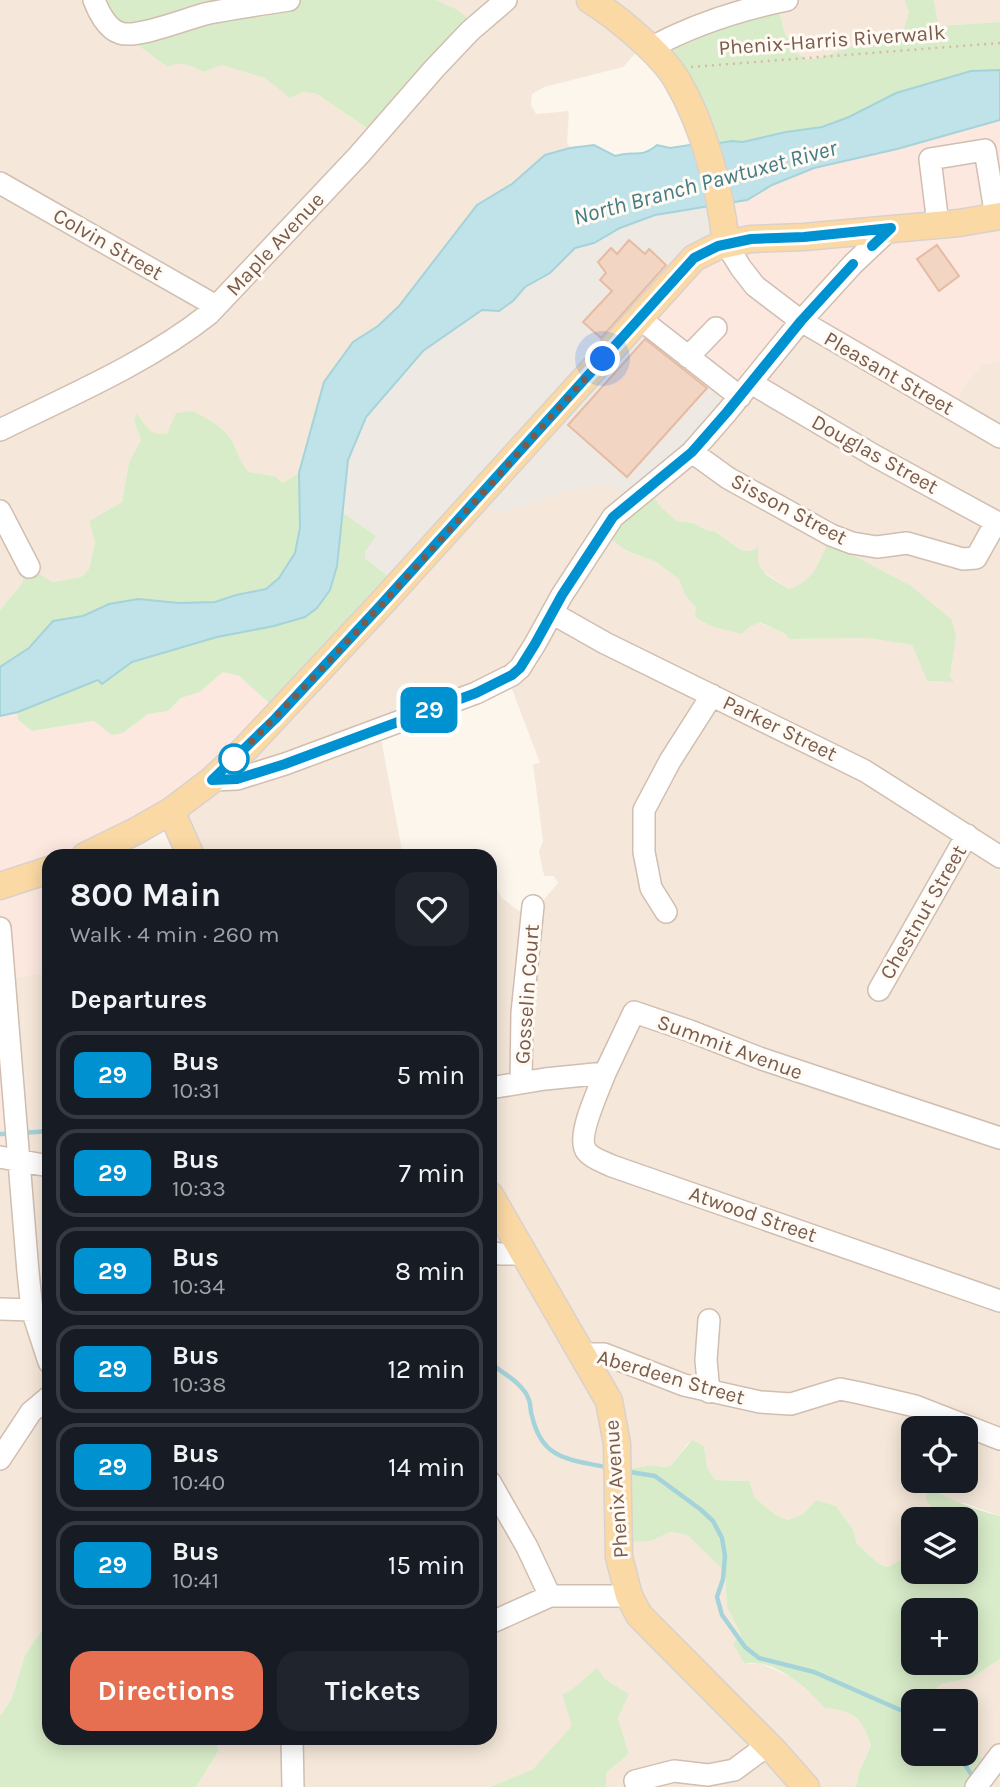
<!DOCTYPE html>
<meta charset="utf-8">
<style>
:root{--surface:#171b24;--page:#20242c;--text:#f1f3f6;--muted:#9ea1a6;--line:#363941;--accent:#e76f51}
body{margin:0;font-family:Karla,sans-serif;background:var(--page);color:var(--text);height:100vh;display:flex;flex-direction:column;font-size:26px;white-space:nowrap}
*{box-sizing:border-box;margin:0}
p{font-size:23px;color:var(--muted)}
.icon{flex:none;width:38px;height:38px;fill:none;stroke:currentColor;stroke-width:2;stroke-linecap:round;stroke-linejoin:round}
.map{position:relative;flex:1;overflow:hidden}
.details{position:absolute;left:42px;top:849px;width:455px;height:896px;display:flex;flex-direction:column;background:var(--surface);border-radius:21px;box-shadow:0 4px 18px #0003}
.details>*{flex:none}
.badge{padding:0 14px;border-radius:10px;font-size:24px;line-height:46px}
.buttons{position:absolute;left:901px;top:1416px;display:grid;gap:14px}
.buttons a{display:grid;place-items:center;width:77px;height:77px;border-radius:14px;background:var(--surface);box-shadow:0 4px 18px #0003;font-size:35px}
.you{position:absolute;width:35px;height:35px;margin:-18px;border:5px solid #fff;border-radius:50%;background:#1a73e8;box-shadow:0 0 0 10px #1a73e833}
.map>.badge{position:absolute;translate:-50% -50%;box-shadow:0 0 0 4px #fff}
h2{padding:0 28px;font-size:26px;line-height:63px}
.round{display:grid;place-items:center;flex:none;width:74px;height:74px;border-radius:21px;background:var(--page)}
.headline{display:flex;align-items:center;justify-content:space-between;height:119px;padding:0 28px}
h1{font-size:33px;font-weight:700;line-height:52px}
.action{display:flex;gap:14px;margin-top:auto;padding:14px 28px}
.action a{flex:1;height:80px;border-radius:21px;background:var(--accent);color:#fff;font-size:28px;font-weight:700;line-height:80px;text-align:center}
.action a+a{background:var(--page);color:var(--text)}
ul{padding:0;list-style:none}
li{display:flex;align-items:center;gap:21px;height:88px;margin:0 14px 10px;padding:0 14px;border:4px solid var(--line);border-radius:21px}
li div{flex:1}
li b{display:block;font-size:26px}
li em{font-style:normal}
li .badge{min-width:77px;font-weight:700;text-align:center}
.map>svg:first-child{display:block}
.residential{fill:#f5e8da;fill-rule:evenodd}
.commercial{fill:#fde8e0}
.industrial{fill:#efe9e4}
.green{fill:#d8ecc9;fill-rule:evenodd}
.water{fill:#bfe3e8;stroke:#a5d3da;stroke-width:2}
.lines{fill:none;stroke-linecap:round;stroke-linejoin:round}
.stream{stroke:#a5d3da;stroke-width:4.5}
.building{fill:#f3d5c3;stroke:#e6bba3;stroke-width:2}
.minor-casing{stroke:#d1beb0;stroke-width:24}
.major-casing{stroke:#dad1cd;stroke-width:29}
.path{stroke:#d9b8a5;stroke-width:2.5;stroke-dasharray:2 5;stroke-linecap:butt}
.minor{stroke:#fff;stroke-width:21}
.major{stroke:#fbd9a5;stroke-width:26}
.line-casing{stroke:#fff;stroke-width:16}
.line{stroke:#0092d0;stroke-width:10}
.walk{stroke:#7a5c4d;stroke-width:7;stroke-dasharray:0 12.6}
.stop-dot{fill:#fff;stroke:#0092d0;stroke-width:3.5}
.labels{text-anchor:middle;stroke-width:6;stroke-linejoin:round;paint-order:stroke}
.street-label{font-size:21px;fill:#7a5c4d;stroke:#fffaf3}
.water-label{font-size:23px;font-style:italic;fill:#437c86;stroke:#fffaf3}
</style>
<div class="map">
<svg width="1000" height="1787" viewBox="0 0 1000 1787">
<rect width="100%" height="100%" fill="#fdf6ec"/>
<path class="residential" d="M0,0H94L176,63H187L204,72L221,65L266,78L290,97L303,92L317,94L377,135L456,9L437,0H904L909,12L903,32L850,47L819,58L807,59L794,52L784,31L778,5L643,45L623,67L544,87L532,94L531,105L536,114L569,111L567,142L570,148L545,155L512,184L477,205L399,306L378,326L353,342L324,382L299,473L283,483L275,476L249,472L239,461L231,440L156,434L148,429L138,414L134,421L141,440L129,462L122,502L89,521L95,542L89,569L81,577L51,582L21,566L23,582L0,610Z
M934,0H1000V22L937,26Z
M803,323L953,409L964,385L982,364L1000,361V1516L965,1503L953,1502L935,1511V1519H914L913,1554L887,1567L878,1563L857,1544L853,1529L836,1506L816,1500L803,1514L787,1520L776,1515L755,1498L749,1481L715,1480L707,1467L704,1446L689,1442L670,1466L663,1467L654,1465L621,1470L651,1541L670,1532L687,1535L725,1572L727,1607L741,1635L736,1646L745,1664L760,1663L791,1677L815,1697L824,1708L845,1709L866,1727L871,1746L859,1772L857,1784L854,1787H606V1773L629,1754L618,1718L629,1694L605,1679L597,1669L570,1691L562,1694L573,1726L533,1769L490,1787H196L219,1750L214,1738H490V880H492L502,898L528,918L558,883L554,876H545L543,872L539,851L543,841L533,764L540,763L509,681L380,733L403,856H193L178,807L472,506L535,503L561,492L605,483L632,499L624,550L656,562L680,579L685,595L696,608L749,627L759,622L785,634L789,639L868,638L912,645L927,681L953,682L950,677L956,637L828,542L818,567L803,585L789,589L761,570L751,551L740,550L714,531L706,530L694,523L677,521L662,508L649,491ZM914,1428H966V1480H914Z
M49,972V1613L44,1616V1627L25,1655L11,1700L0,1716V1158L6,979Z
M1000,1659V1787H979L992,1767L966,1746V1701H923L940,1684L973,1677Z
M913,1711V1750L907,1746L901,1723Z"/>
<path class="commercial" d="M1000,120V361L982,364L964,385L953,409L803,323L730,409L639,320L721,205L747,200L772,185L814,168L897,149Z
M223,672L239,676L280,713L90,856H49V972L6,979L20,1158H0V716L17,712L18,720L32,731L94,721L112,734L123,733L148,714L168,711L181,698L200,692Z"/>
<path class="industrial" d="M719,206L727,240L639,319L712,384L715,392L730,409L632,499L605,484L561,492L535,503L497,513L475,503L399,585L365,558V552L375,536L343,513L348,460L366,416L423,351L564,251L594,243L620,228L655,215Z"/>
<path class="green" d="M94,0H437L456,9L477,26L377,135L317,94L303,92L290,98L265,78L221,65L204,72C190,65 182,60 168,67L135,43Z
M904,0H934L938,26L1000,22V70L971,71L896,93L849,117L784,141L707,145L656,56L686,30L778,5L784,31L794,52L807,59L819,58L850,47L903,32L909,12Z
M193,411C208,419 225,427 233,443C238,454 240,462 249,472L275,476L283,483L299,473L300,533L295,556L279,578L261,594L227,602L179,603L138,599L109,604L83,616L53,621L29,648L0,667V610L23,582L22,563L52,582L81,577L89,569L95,542L89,521L122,502L129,462L141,440L134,421L137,413C147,427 149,435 167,434L176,413Z
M649,491L662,508L677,521L694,523L706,530L714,531L741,550L751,551L759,547C753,573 770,576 789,589C813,582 819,563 828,542L911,586L952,620L956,637L950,677L954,682L927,681L912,645L868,638L789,639L785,634L760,622L749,627L742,634L711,626L695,617L696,608L685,595L679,579L656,562L625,550L604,533Z
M343,513L376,536L365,552V558L399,585L280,713L239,676L223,672L200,692L181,698L168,711L148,714L123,733L112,735L94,721L32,731L18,720L17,712L87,685L132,662L217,637L274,626L305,616L317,608L337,566Z
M692,1440L704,1446L707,1467L715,1480L749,1481L755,1498L776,1515L787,1520L803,1514L816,1500L836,1506L853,1529L857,1544L878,1563L887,1567L913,1554L914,1572H966V1519H935V1511L926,1500L928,1487C950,1500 975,1510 1000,1516V1659L973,1677L941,1684L923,1701H914L913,1711L901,1723L907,1746L913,1750L914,1754H919L929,1760L946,1754H966V1746L992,1767L979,1787H854L857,1784L859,1772L871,1746C863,1718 853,1710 824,1708C810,1689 770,1656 745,1664L733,1644L741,1635L727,1607L725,1572L687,1535L670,1532L651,1541L622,1542L621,1470L654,1465L663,1467L670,1466ZM914,1610H966V1662H914Z
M49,1613V1738H214L219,1750L196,1787H0V1716L11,1700L25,1655L44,1627V1615Z
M597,1668L605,1679L629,1694L618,1718L629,1754L606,1773V1787H490L533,1769L572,1726L562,1694L570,1691Z"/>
<path class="water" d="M1000,70V120L897,149L814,168L772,185L747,200L655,215L620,228L594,243L575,248L550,273L525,287L513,301L499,311L482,310L423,351L366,417L348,460L337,566L330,590L317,608L305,617L274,626L217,637L132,662L102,684L98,680L18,712L0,716V667L29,648L53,621L83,616L109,604L138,599L179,603L215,602L236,595L266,589L279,578L295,553L300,528L299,473L324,382L353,342L378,326L399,306L477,205L512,184L545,155L570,148L594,145L615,156C634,149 639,160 657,145L670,148L703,143L707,145L732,141L743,142L786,132L822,127L849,117L896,93L971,71Z"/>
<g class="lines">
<path class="stream" d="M22,1133L49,1131
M0,1134H10
M490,1363C503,1373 524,1384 529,1400C531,1405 530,1411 532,1416C542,1459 567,1459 605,1467
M630,1472L655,1476L700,1509L713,1521L722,1538L725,1556L723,1579L717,1597L722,1615L745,1647L759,1658L814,1672L914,1716
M958,1754L973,1777"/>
</g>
<path class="building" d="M629,240L645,254L649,249L666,265L601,338L583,322L612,291L600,280L606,273L598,262L611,248L617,254Z
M937,245L959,276L939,291L917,259Z
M645,339L707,388L627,477L568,425Z"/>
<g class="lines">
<defs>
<path id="minor" d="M94,0C98,11 107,29 120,33C138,39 187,18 209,13C235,8 262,4 289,0
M650,48C693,25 738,10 787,0
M0,183L216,306
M938,224L930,159L985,150L996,217
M726,244L741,268L755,286L801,321L1000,437
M639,318L740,397
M688,357L716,328
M751,383L875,456L1000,524
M0,430C71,395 147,363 209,314L359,155L434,69L470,31L506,0
M692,452L728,478L831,535L852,543L877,547L907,543L963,559L976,558L996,522
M0,511L29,567
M552,613L605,643L865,771L1000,857
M212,780L237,779L285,764L476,693L512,675L520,668L535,644L562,595L613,517L692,452L727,412L801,321L853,264L891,228
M666,912L651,888L644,852V810L670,761L712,695
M0,928L28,1272L32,1310L49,1362
M879,990L967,835
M605,1073C599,1090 575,1138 587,1152C593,1159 604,1162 612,1166L1000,1301
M521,1083L522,1013L533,906
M490,1088L545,1079L605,1073L634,1012L690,1031L762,1059L1000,1138
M0,1157L49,1166
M490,1252L500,1254H523
M0,1309L32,1310
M709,1320L706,1360L709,1392
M584,1354H604L684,1385L760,1402L791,1404L840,1389L860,1393L915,1406L1000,1439
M0,1459L31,1412L49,1397
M490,1482L527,1547L550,1596
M490,1623L550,1596H629
M292,1738L293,1787
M635,1781L674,1771L708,1775L734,1770L768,1745
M976,1787L1000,1755"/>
<path id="major" d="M590,0C617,17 661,53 677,80C705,128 720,189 726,244
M171,811L191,856
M85,856L136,831L171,811L212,780L246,748L380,605L694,258L718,246L751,239L804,237L959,223L1000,216
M0,886L49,870
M490,1195L609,1401L617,1444L619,1557L629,1596L639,1615L775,1752L806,1787"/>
</defs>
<use href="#minor" class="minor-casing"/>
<use href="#major" class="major-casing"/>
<path class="path" d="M691,67L1000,43"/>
<use href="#minor" class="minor"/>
<use href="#major" class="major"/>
</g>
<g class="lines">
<defs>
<path id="line" d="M853,264L801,321L727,412L692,452L613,517L562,595L535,644L520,668L512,675L476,693L285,764L237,779L212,780L275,719L380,606L694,258L718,246L751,239L804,237L891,228L872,246"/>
</defs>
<use href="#line" class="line-casing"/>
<use href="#line" class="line"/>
<path class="walk" d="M234,759C360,633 482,493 603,359"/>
</g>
<circle class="stop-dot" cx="234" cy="759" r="14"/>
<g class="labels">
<g class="street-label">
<text transform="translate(832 40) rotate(-4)" y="7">Phenix-Harris Riverwalk</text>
<text transform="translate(108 244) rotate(30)" y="7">Colvin Street</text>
<text transform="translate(275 244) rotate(-47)" y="7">Maple Avenue</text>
<text transform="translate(889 373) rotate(30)" y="7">Pleasant Street</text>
<text transform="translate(875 454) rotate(29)" y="7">Douglas Street</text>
<text transform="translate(789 509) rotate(28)" y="7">Sisson Street</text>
<text transform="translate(780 728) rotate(26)" y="7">Parker Street</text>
<text transform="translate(923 912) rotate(-60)" y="7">Chestnut Street</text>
<text transform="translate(527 994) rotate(-86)" y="7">Gosselin Court</text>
<text transform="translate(730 1047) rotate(20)" y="7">Summit Avenue</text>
<text transform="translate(753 1214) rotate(19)" y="7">Atwood Street</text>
<text transform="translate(671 1377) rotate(16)" y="7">Aberdeen Street</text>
<text transform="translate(616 1489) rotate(-94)" y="7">Phenix Avenue</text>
</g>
<g class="water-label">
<text transform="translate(705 182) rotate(-15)" y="8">North Branch Pawtuxet River</text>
</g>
</g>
</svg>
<div class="buttons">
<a><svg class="icon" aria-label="locate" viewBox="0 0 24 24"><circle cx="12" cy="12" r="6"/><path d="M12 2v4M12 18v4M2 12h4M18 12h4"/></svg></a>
<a><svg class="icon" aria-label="layers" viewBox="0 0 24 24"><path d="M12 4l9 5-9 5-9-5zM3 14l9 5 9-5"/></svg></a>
<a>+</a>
<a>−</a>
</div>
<div class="you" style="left:603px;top:359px"></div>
<b class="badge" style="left:429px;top:710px;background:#0092d0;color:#fff">29</b>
<section class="details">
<div class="headline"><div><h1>800 Main</h1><p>Walk · 4 min · 260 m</p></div><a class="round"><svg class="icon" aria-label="heart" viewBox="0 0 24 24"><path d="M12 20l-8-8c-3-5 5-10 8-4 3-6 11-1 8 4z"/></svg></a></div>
<h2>Departures</h2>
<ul>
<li><span class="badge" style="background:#0092d0;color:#fff">29</span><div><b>Bus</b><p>10:31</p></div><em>5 min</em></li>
<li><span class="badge" style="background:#0092d0;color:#fff">29</span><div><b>Bus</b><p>10:33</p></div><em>7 min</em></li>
<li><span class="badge" style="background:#0092d0;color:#fff">29</span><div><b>Bus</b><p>10:34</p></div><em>8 min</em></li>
<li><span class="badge" style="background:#0092d0;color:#fff">29</span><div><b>Bus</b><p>10:38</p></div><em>12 min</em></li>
<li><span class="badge" style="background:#0092d0;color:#fff">29</span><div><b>Bus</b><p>10:40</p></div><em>14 min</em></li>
<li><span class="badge" style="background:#0092d0;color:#fff">29</span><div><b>Bus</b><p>10:41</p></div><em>15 min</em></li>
</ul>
<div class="action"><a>Directions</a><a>Tickets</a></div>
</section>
</div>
